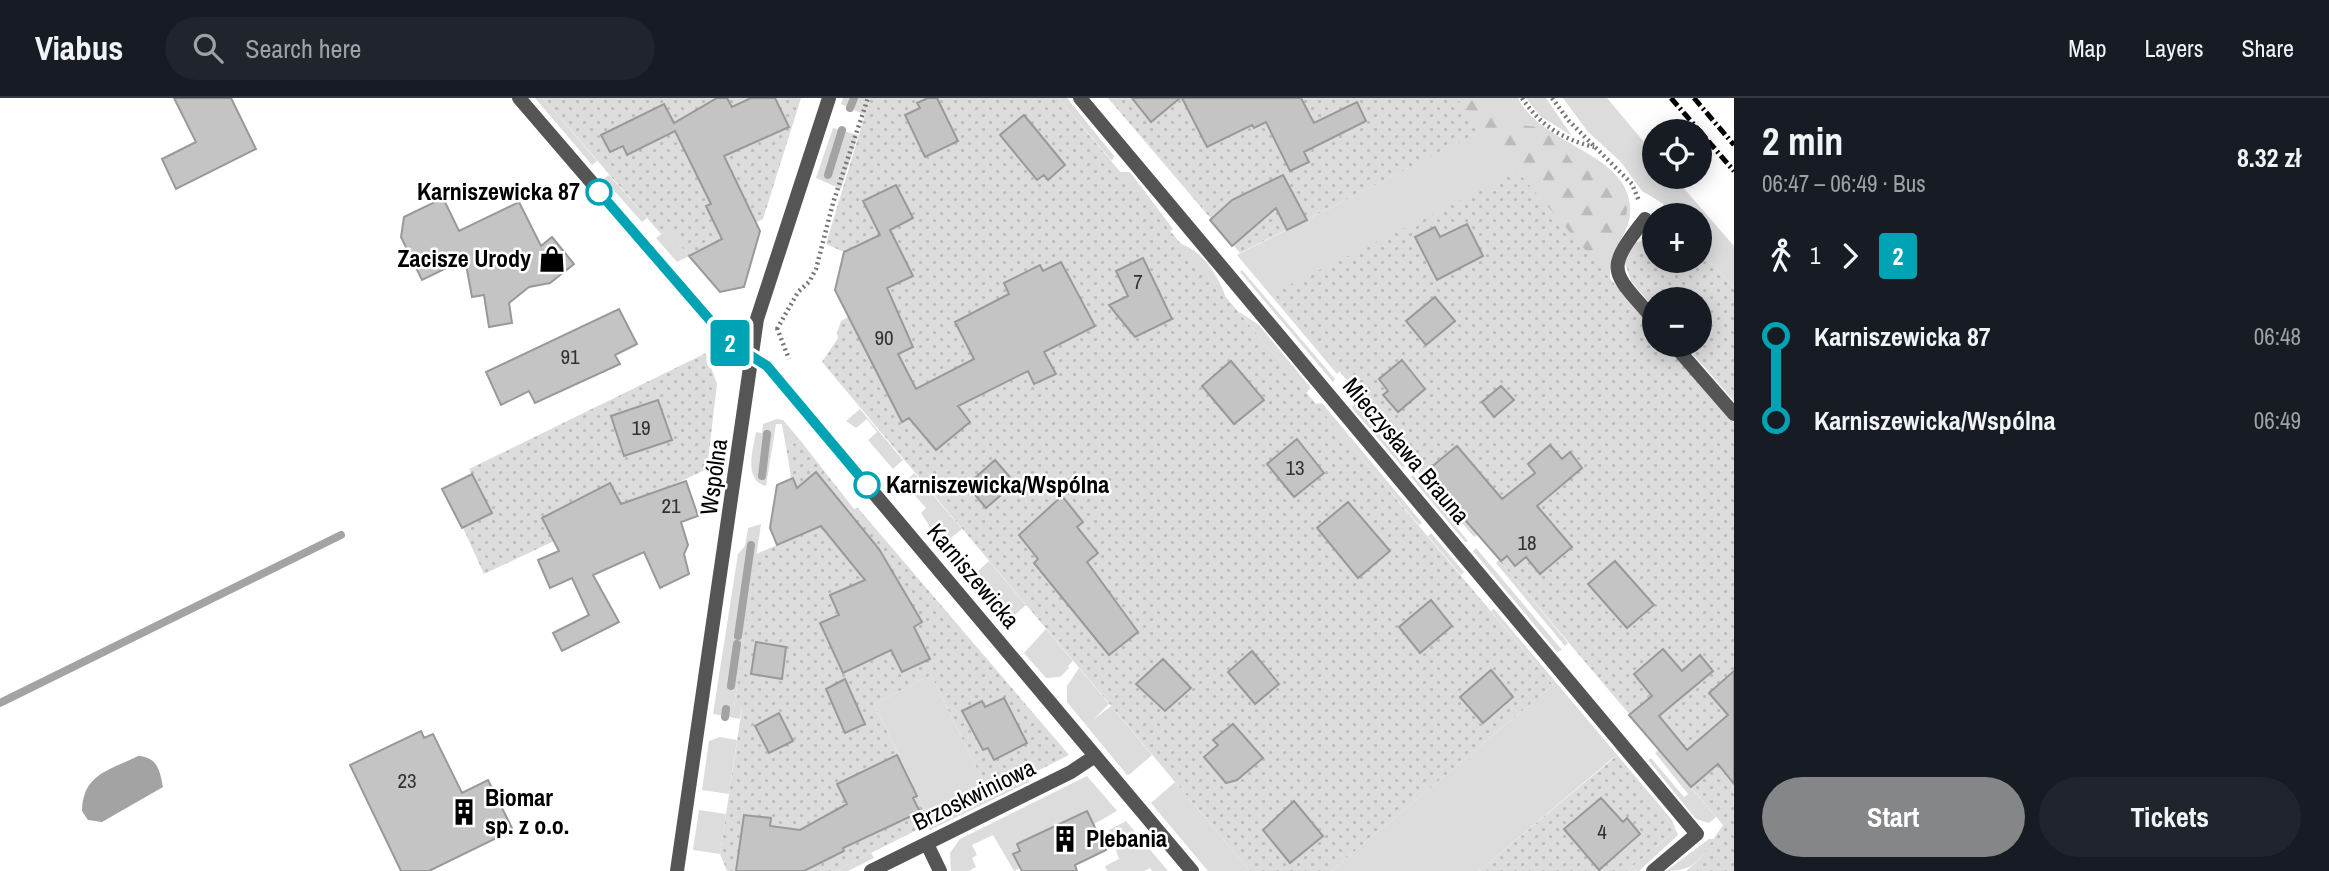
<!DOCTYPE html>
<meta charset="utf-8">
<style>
:root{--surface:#171b24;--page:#20242c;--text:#f1f3f6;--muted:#9ea1a6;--line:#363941;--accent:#858687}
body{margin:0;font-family:"Archivo Narrow",sans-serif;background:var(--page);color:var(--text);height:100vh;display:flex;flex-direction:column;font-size:26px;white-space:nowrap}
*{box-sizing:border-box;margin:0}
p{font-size:23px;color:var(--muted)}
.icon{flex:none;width:38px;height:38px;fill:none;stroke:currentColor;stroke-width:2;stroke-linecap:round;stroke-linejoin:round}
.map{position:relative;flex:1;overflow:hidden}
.panel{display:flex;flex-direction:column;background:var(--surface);width:595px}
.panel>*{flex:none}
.badge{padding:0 14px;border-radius:5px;font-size:24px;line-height:46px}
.buttons{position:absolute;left:1642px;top:21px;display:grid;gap:14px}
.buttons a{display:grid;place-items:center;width:70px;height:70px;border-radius:50%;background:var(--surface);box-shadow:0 4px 18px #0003;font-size:35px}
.map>.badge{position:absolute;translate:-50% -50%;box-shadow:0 0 0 4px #fff}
.legs{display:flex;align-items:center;gap:10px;height:77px;padding:0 28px;font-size:23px}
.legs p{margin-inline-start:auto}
.overview{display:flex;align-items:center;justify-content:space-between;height:119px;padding:0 28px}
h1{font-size:38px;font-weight:800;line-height:52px}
.action{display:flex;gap:14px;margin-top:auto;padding:14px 28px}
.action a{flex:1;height:80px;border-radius:42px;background:var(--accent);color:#fff;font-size:28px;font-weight:800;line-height:80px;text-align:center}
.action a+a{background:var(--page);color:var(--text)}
ul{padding:0 28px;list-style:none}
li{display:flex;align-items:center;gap:24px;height:84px;font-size:26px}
li i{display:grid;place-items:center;width:10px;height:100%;margin:0 9px;background:currentColor}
li i::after{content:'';width:18px;height:18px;margin:-9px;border:5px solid;border-radius:50%;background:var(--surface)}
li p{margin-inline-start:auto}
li:first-child i{background:linear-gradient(#0000 50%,currentColor 0)}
li:last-child i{background:linear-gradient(currentColor 50%,#0000 0)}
header{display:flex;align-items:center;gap:42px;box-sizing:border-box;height:98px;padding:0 35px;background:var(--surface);border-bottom:2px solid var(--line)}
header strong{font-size:33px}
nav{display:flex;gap:38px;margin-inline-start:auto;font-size:24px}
.search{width:490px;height:63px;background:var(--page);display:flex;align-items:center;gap:18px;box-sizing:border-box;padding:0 24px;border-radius:38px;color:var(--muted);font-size:26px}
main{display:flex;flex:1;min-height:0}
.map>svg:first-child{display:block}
.grass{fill:#dcdcdc}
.forest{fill:url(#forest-firs)}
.garden{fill:url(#garden-dots)}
.water{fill:#a3a3a3}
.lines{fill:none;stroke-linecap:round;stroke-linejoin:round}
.stream{stroke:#a3a3a3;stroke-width:8}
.building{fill:#c4c4c4;stroke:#999;stroke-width:2}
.path{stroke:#777;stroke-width:4.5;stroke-dasharray:2 3.5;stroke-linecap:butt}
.minor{stroke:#555;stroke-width:14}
.tertiary{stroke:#555;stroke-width:14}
.rail{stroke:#000;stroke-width:5;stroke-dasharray:10 3.5 2 3.5;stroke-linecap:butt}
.line-1-casing{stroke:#fff;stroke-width:16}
.line-1{stroke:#00a3b4;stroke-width:10}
.stop-1-dot{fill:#fff;stroke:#00a3b4;stroke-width:3.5}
.labels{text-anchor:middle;stroke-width:5;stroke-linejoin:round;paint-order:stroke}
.number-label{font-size:21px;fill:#313131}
.stop-label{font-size:24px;font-weight:bold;fill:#000;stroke:#fff;text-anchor:end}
.poi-label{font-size:24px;font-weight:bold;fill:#000;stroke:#fff;text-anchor:start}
.street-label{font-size:24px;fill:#000;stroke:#fff}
</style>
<header>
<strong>Viabus</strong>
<div class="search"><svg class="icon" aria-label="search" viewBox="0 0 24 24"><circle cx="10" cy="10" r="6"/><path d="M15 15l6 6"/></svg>Search here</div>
<nav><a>Map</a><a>Layers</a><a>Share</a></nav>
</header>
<main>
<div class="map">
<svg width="1734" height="773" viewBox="0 0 1734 773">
<defs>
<pattern id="forest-firs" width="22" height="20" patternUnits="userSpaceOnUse" patternTransform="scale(1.75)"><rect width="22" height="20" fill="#dcdcdc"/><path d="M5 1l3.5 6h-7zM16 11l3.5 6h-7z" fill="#bbb"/></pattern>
<pattern id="garden-dots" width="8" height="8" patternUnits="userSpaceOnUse" patternTransform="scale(1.75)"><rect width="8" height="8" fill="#dcdcdc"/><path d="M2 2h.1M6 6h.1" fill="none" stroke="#bbb" stroke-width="1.8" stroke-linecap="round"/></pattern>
</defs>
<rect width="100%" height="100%" fill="#fff"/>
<path class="grass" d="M535,0H543L597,63L592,67Z
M843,0H870L865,17L841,6Z
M1058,0H1067L1114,58L1112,63Z
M1456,0H1518C1541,47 1625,54 1630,107C1633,137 1608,146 1610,182L1518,74L1337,276L1237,157L1483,32Z
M1526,0H1546L1572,38L1540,18Z
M1563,0H1607L1654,56V79H1674L1734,148V190L1699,151V117H1672L1662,105L1642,93L1620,63L1588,34Z
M833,30L858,37L841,91L816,80Z
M1120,74H1130L1173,131L1169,134Z
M609,77L647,120L642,124L604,81Z
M668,131L689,158L677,164L656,140Z
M1654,137V148L1624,162L1631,147Z
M1180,146C1202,151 1219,179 1226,200Z
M1242,172L1335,281L1333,284L1240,174Z
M1238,213L1259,227L1311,290L1306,295Z
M1360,298L1414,361L1410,364L1358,300Z
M1322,305L1422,425L1419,427L1315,306Z
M1354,305L1405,368L1403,370L1352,310Z
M860,311L903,362L893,371L868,342L877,334L867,321L856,330L846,323Z
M777,321L783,322L800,342L786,349L782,326H776L766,388C743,382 753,352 756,334L762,335L763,326Z
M1422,370L1478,436L1474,439L1418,374Z
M914,375L962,431L942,447L921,415L926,410L904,385Z
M1413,377L1468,443L1465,444L1411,379Z
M761,426L734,608L742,610L740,621L713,616L738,456L745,448L748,430Z
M1431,435L1464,474L1461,477L1428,438Z
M1476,450L1562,552L1557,554L1473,453Z
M1499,462L1568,545L1565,548L1496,465Z
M989,463L1026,507L1002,528L966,484Z
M1494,511L1672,722L1678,737L1639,773H1627L1676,732L1614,659L1479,773H1331L1553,587L1491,513Z
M1046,531L1073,563L1068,568L1069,570L1060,579L1046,580L1024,555Z
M1079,570L1109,606L1093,622L1111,608L1152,657L1130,676L1127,677L1067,604V588Z
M931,577L990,697L1028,677L1029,684L930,732L926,728L931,725L874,606Z
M720,639L737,642L729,696L702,692L709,643Z
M1659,652L1716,719L1709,725L1696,721L1648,662L1651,660L1684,699L1688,696L1655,655Z
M1087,678L1117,713L1094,726L1087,713L1018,746L1020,753L1014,756L1020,770L1014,773L993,737L972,747L977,757L972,760L976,769L969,773H951L950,755L960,741Z
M1175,684L1250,773H1208L1151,705Z
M699,712L726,716L720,756L693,752Z
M1126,723L1168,773H1152L1150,770L1144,773H1107L1105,768L1119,761L1109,732Z
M1709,741H1714C1699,763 1694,773 1666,773Z
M871,755L874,760L848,773H835Z"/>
<path class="forest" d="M1456,0H1498L1509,24C1524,30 1544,26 1556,37C1566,47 1566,65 1583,71C1591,74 1601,72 1609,75C1638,107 1628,125 1605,157L1589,158Z"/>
<path class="garden" d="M543,0H801L763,121L689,158L668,132L661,136Z
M870,0H1058L1553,587L1331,773H1250L822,264L838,240L837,235L841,223L848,219L844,154L826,146Z
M1108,0H1456L1484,32L1240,155Z
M1518,74L1644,220L1643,225L1654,237V247H1667L1734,324V773H1686L1700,761L1723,727L1273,195Z
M1654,148V163H1699V151L1734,190V303L1685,247H1699V201H1654V210L1631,183L1624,162Z
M706,255L717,286L707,371L484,476L463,430L492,415L469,371Z
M800,342L854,411L858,410L1069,657L990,697L931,577L874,606L931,725L835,773H727L720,756L742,611L734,609L756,456L777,447C792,402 795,396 786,349Z
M1615,659L1676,732L1627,773H1479Z"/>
<path class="water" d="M138,658C157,659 160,672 163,689L102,724L88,722L82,713C83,676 108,673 138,658Z"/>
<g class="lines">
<path class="stream" d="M850,10L854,0
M828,77L842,32
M762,378L767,336
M738,538L751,447
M731,588L737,546
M0,605L341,437
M725,619L726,611"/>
</g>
<path class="building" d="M174,0H231L256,51L176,91L162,61L196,44Z
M717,0H727L732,9L751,0H775L789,29L724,58L760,133L744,189L720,194L689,158L722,141L706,108L711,106L675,33L627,57L623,48L610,54L601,37L664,6L674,25Z
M928,0H937L958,43L925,59L905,17L920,10L917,5Z
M1132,0H1180L1151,24Z
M1182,0H1301L1314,25L1357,4L1366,23L1304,54L1309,64L1290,73L1266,24L1254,30L1252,27L1207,49Z
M1024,17L1065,67L1048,82L1044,77L1037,82L1000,37Z
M1283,77L1307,122L1287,132L1276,110L1232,148L1210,122L1232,102Z
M896,87L913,120L890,132L913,178L887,190L913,249L898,256L916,291L974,261L955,224L1009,196L1004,185L1040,167L1043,173L1061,164L1095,228L1044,254L1056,276L1034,286L1028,273L958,308L970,324L936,352L909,320L902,324L835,192L844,154L880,137L863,103Z
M443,100L459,133L519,104L541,148L552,139L574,166L550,185L529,189L509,205L512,225L489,229L484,197L472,199L465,161L422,182L401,139L404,119Z
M1467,126L1483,158L1437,182L1415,139L1435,129L1440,139Z
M1143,160L1172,221L1135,239L1109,207L1128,198L1116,173Z
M1435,199L1455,223L1426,247L1406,223Z
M619,211L637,246L615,257L620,266L535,305L529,293L501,307L486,274Z
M1402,262L1425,291L1398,314L1383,297L1388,293L1379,281Z
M1231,263L1264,302L1234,326L1202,288Z
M1501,288L1514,302L1494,319L1482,304Z
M658,302L672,342L624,358L611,318Z
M1297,341L1324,375L1294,399L1267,366Z
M1550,347L1562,361L1570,354L1582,370L1537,408L1572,449L1540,476L1526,459L1515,468L1507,458L1501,463L1424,375L1457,348L1502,401L1535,375L1528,366Z
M995,362L1015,385L986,410L967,387Z
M816,374L879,451L922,524L914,529L930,561L902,574L891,552L843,575L820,525L839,517L830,497L865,482L821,428L777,447L770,430L777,387L793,380L797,390Z
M472,376L492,415L462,430L442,391Z
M686,383L698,418L681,424L688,447L684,456L689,476L660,490L644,454L593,477L619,524L562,553L553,535L589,517L572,480L550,490L538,462L559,453L542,420L610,385L621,406Z
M1062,398L1083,424L1077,429L1098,455L1087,464L1138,534L1109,557L1034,465L1038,461L1019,437Z
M1348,404L1390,453L1358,480L1317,430Z
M1615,463L1654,507L1627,530L1588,486Z
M1431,502L1452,528L1420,555L1399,529Z
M756,544L786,549L782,581L751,576Z
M1663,551L1682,573L1700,557L1713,573L1659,618L1687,652L1728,617L1709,595L1734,573V686L1718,666L1691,689L1629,617L1652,598L1634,576Z
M1252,553L1279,586L1255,606L1228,574Z
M1163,561L1191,590L1165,613L1136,586Z
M1491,572L1513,599L1483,625L1460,599Z
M845,581L865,626L845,635L826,591Z
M1004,600L1027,645L994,662L988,650L983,652L962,613L982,603L985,609Z
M779,615L793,643L769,655L755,628Z
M1233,626L1263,660L1237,682L1226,685L1204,659L1218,647L1213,642Z
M421,633L424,640L433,636L462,695L488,682L513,732L429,773H401L350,667Z
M897,657L917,698L913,700L920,714L843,750L844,753L804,773H736L744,717L771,720L770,728L800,732L847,706L837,686Z
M1601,700L1623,724L1627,720L1640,736L1599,772L1564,731Z
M1294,703L1323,738L1290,765L1263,732Z
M1087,713L1106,752L1075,767L1077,773H1022L1013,756L1020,753L1017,746Z"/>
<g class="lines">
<path class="path" d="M1522,0C1540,27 1562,41 1594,49
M1552,0L1569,23L1632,86L1639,103
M777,230L789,261
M777,231L798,194L809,184L816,171L833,105L868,0"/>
<path class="minor" d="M1080,0L1697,736L1653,773
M1645,121C1602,175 1613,173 1654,222
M1674,247L1734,316
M927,746L940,773
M871,773L1071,674L1095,658"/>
<path class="tertiary" d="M519,0L728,243L767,268L1192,773
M677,773L757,221L829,0"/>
<path class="rail" d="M1671,0L1734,73
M1694,0L1734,47"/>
</g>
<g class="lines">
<defs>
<path id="line-1" d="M599,94L728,243L767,268L867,387"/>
</defs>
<use href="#line-1" class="line-1-casing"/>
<use href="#line-1" class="line-1"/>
</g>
<defs>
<symbol id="shop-bare" viewBox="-9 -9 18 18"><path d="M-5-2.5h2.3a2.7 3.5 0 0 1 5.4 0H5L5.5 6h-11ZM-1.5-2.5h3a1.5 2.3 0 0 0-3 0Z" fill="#000" stroke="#fff" stroke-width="2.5" paint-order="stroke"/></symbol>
<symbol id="building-bare" viewBox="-9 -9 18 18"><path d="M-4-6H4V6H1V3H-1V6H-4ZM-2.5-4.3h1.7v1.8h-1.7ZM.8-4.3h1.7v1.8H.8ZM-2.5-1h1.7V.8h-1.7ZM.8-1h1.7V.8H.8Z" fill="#000" stroke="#fff" stroke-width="2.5" paint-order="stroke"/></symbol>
</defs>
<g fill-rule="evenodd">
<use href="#shop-bare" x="533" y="142" width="38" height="38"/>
<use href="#building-bare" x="445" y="695" width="38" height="38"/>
<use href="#building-bare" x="1046" y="722" width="38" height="38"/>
</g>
<g class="stop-1-dot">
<circle cx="599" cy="94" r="12"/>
<circle cx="867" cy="387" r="12"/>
</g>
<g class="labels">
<g class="number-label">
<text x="1138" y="191">7</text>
<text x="884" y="247">90</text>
<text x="570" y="266">91</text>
<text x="641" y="337">19</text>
<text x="1295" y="377">13</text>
<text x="671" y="415">21</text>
<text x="1527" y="452">18</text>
<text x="407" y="690">23</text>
<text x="1602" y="741">4</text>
</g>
<g class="stop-label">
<text x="580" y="102">Karniszewicka 87</text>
<text x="886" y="395" text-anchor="start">Karniszewicka/Wspólna</text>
</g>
<g class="poi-label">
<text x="531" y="169" text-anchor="end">Zacisze Urody</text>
<text x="485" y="708">Biomar<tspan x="485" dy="28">sp. z o.o.</tspan></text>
<text x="1086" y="749">Plebania</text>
</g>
<g class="street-label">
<text transform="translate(1406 353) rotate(50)" y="8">Mieczysława Brauna</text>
<text transform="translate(714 379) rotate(-82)" y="8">Wspólna</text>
<text transform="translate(973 478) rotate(50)" y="8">Karniszewicka</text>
<text transform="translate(974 697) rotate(-26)" y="8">Brzoskwiniowa</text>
</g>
</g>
</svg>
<div class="buttons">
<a><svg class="icon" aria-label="locate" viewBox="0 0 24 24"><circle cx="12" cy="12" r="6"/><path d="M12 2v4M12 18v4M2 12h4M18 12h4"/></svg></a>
<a>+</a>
<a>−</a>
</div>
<b class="badge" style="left:730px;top:245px;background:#00a3b4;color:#fff">2</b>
</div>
<section class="panel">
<div class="overview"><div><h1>2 min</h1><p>06:47 – 06:49 · Bus</p></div><b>8.32 zł</b></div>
<div class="legs"><svg class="icon" aria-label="walk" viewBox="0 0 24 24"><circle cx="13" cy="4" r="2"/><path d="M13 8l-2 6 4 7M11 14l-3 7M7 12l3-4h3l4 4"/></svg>1<svg class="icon" aria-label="forward" viewBox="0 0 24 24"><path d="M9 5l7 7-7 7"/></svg><b class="badge" style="background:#00a3b4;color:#fff">2</b></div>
<ul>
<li><i style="color:#00a3b4"></i><b>Karniszewicka 87</b><p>06:48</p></li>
<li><i style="color:#00a3b4"></i><b>Karniszewicka/Wspólna</b><p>06:49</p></li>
</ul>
<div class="action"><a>Start</a><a>Tickets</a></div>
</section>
</main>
